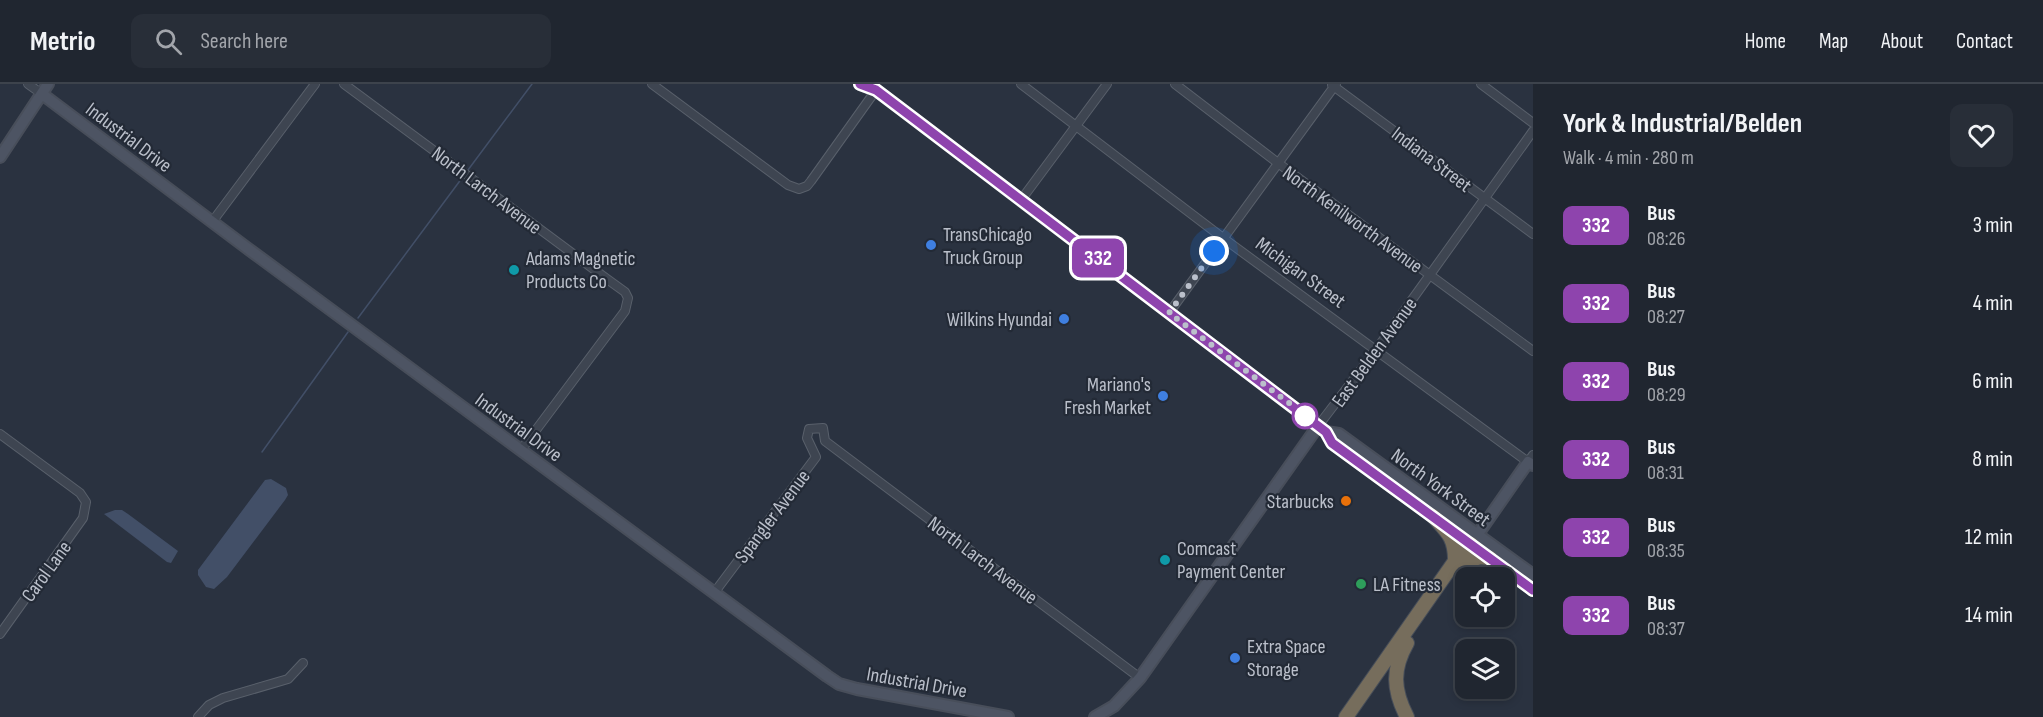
<!DOCTYPE html>
<meta charset="utf-8">
<style>
:root{--surface:#202630;--page:#282e38;--text:#f1f3f6;--muted:#a2a5ab;--line:#3d434c}
body{margin:0;font-family:"Sofia Sans Condensed",sans-serif;background:var(--page);color:var(--text);height:100vh;display:flex;flex-direction:column;font-size:22px;white-space:nowrap}
*{box-sizing:border-box;margin:0}
p{font-size:20px;color:var(--muted)}
.icon{flex:none;width:33px;height:33px;fill:none;stroke:currentColor;stroke-width:2;stroke-linecap:round;stroke-linejoin:round}
.map{position:relative;flex:1;overflow:hidden}
.side{display:flex;flex-direction:column;background:var(--surface);width:510px}
.side>*{flex:none}
.badge{padding:0 12px;border-radius:9px;font-size:21px;line-height:39px}
.tools{position:absolute;left:1455px;top:483px;display:grid;gap:12px}
.tools a{display:grid;place-items:center;width:60px;height:60px;border-radius:12px;background:var(--surface);box-shadow:0 3px 9px #0003,0 0 0 2px var(--line);font-size:30px}
.you{position:absolute;width:30px;height:30px;margin:-15px;border:4px solid #fff;border-radius:50%;background:#1a73e8;box-shadow:0 0 0 9px #1a73e833}
.map>.badge{position:absolute;translate:-50% -50%;box-shadow:0 0 0 3px #fff}
.round{display:grid;place-items:center;flex:none;width:63px;height:63px;border-radius:12px;background:var(--page)}
.summary{display:flex;align-items:center;justify-content:space-between;height:102px;padding:0 30px}
h1{font-size:28px;font-weight:700;line-height:45px}
ul{padding:0;list-style:none}
li{display:flex;align-items:center;gap:18px;height:78px;padding:0 30px}
li div{flex:1}
li b{display:block;font-size:22px}
li em{font-style:normal}
li .badge{min-width:66px;font-weight:700;text-align:center}
header{display:flex;align-items:center;gap:36px;box-sizing:border-box;height:84px;padding:0 30px;background:var(--surface);border-bottom:2px solid var(--line)}
header strong{font-size:28px}
nav{display:flex;gap:33px;margin-inline-start:auto;font-size:21px}
.search{width:420px;height:54px;background:var(--page);display:flex;align-items:center;gap:15px;box-sizing:border-box;padding:0 21px;border-radius:12px;color:var(--muted);font-size:22px}
main{display:flex;flex:1;min-height:0}
.map>svg:first-child{display:block}
.water{fill:#424f67}
.lines{fill:none;stroke-linecap:round;stroke-linejoin:round}
.stream{stroke:#424f67;stroke-width:1.5}
.street-casing{stroke:#59606b;stroke-width:10}
.secondary-casing{stroke:#484e5a;stroke-width:14}
.highway-casing{stroke:#464d58;stroke-width:16}
.street{stroke:#3e4551;stroke-width:8}
.secondary{stroke:#4d5463;stroke-width:10}
.highway{stroke:#766d5c;stroke-width:14}
.line-casing{stroke:#fff;stroke-width:14}
.line{stroke:#8e44ad;stroke-width:9}
.walk{stroke:#bbc0cb;stroke-width:6;stroke-dasharray:0 10.8}
.shop-dot{fill:#3f7fe0;stroke:#232a36;stroke-width:2}
.culture-dot{fill:#0f9aa8;stroke:#232a36;stroke-width:2}
.stop-dot{fill:#fff;stroke:#8e44ad;stroke-width:3}
.food-dot{fill:#e8710a;stroke:#232a36;stroke-width:2}
.leisure-dot{fill:#2e9e5b;stroke:#232a36;stroke-width:2}
.labels{text-anchor:middle;stroke-width:4.5;stroke-linejoin:round;paint-order:stroke}
.street-label{font-size:20px;fill:#bbc0cb;stroke:#232a36}
.poi-label{font-size:20px;fill:#bbc0cb;stroke:#232a36;text-anchor:start}
</style>
<header>
<strong>Metrio</strong>
<div class="search"><svg class="icon" aria-label="search" viewBox="0 0 24 24"><circle cx="10" cy="10" r="6"/><path d="M15 15l6 6"/></svg>Search here</div>
<nav><a>Home</a><a>Map</a><a>About</a><a>Contact</a></nav>
</header>
<main>
<div class="map">
<svg width="1533" height="633" viewBox="0 0 1533 633">
<rect width="100%" height="100%" fill="#2a3240"/>
<path class="water" d="M271,395L286,404L288,411L285,416L227,493L214,505L206,503L198,491V486L265,396Z
M115,426H122L128,430L178,467L171,479L167,478L104,430Z"/>
<g class="lines">
<path class="stream" d="M468,86L532,0
M358,234L462,94
M262,368L348,248"/>
<defs>
<path id="street" d="M28,0L42,10
M344,0L607,195L625,208L628,214L625,227L521,366
M652,0L788,101L799,105L807,102L811,97L876,6
M1021,0L1223,154L1528,378L1533,371
M1175,0L1278,79L1533,267
M1481,0L1533,39
M1332,1L1533,150
M1021,116L1107,0
M212,138L315,0
M1169,229L1336,0
M1318,342L1376,266L1533,47
M0,350L80,409L86,418L83,434L0,550
M714,509L816,373L807,354L809,345L823,344L825,357L1140,594
M198,633L209,621L223,614L288,595L303,579"/>
<path id="secondary" d="M860,0L876,6L1326,348L1332,359L1533,506
M42,10L247,164L827,592L839,600L857,605L1008,633
M0,73L48,0
M1326,348L1339,350L1533,491
M1473,457L1528,378L1533,381
M1095,633L1114,622L1140,594L1318,342"/>
<path id="highway" d="M1433,432C1447,448 1455,453 1455,476
M1464,479L1480,473L1490,474
M1407,559C1392,585 1393,606 1407,633
M1346,633L1462,467L1468,465L1471,460"/>
</defs>
<use href="#street" class="street-casing"/>
<use href="#secondary" class="secondary-casing"/>
<use href="#highway" class="highway-casing"/>
<use href="#street" class="street"/>
<use href="#secondary" class="secondary"/>
<use href="#highway" class="highway"/>
</g>
<g class="lines">
<defs>
<path id="line" d="M860,0L876,6L913,34L1326,348L1332,359L1533,506"/>
</defs>
<use href="#line" class="line-casing"/>
<use href="#line" class="line"/>
<path class="walk" d="M1214,167L1169,229L1309,334L1305,332"/>
</g>
<g class="shop-dot">
<circle cx="931" cy="161" r="6"/>
<circle cx="1064" cy="235" r="6"/>
<circle cx="1163" cy="312" r="6"/>
<circle cx="1235" cy="574" r="6"/>
</g>
<g class="culture-dot">
<circle cx="514" cy="186" r="6"/>
<circle cx="1165" cy="476" r="6"/>
</g>
<circle class="stop-dot" cx="1305" cy="332" r="12"/>
<circle class="food-dot" cx="1346" cy="417" r="6"/>
<circle class="leisure-dot" cx="1361" cy="500" r="6"/>
<g class="labels">
<g class="street-label">
<text transform="translate(129 53) rotate(37)" y="7">Industrial Drive</text>
<text transform="translate(1432 75) rotate(37)" y="7">Indiana Street</text>
<text transform="translate(487 106) rotate(37)" y="7">North Larch Avenue</text>
<text transform="translate(1353 135) rotate(36)" y="7">North Kenilworth Avenue</text>
<text transform="translate(1301 188) rotate(36)" y="7">Michigan Street</text>
<text transform="translate(1374 268) rotate(-54)" y="7">East Belden Avenue</text>
<text transform="translate(519 343) rotate(36)" y="7">Industrial Drive</text>
<text transform="translate(1441 403) rotate(36)" y="7">North York Street</text>
<text transform="translate(772 432) rotate(-53)" y="7">Spangler Avenue</text>
<text transform="translate(983 476) rotate(37)" y="7">North Larch Avenue</text>
<text transform="translate(46 487) rotate(-54)" y="7">Carol Lane</text>
<text transform="translate(917 598) rotate(10)" y="7">Industrial Drive</text>
</g>
<g class="poi-label">
<text x="943" y="157">TransChicago<tspan x="943" dy="23">Truck Group</tspan></text>
<text x="526" y="181">Adams Magnetic<tspan x="526" dy="23">Products Co</tspan></text>
<text x="1052" y="242" text-anchor="end">Wilkins Hyundai</text>
<text x="1151" y="307" text-anchor="end">Mariano's<tspan x="1151" dy="23">Fresh Market</tspan></text>
<text x="1334" y="424" text-anchor="end">Starbucks</text>
<text x="1177" y="471">Comcast<tspan x="1177" dy="23">Payment Center</tspan></text>
<text x="1373" y="507">LA Fitness</text>
<text x="1247" y="569">Extra Space<tspan x="1247" dy="23">Storage</tspan></text>
</g>
</g>
</svg>
<div class="tools">
<a><svg class="icon" aria-label="locate" viewBox="0 0 24 24"><circle cx="12" cy="12" r="6"/><path d="M12 2v4M12 18v4M2 12h4M18 12h4"/></svg></a>
<a><svg class="icon" aria-label="layers" viewBox="0 0 24 24"><path d="M12 4l9 5-9 5-9-5zM3 14l9 5 9-5"/></svg></a>
</div>
<div class="you" style="left:1214px;top:167px"></div>
<b class="badge" style="left:1098px;top:174px;background:#8e44ad;color:#fff">332</b>
</div>
<section class="side">
<div class="summary"><div><h1>York &amp; Industrial/Belden</h1><p>Walk · 4 min · 280 m</p></div><a class="round"><svg class="icon" aria-label="heart" viewBox="0 0 24 24"><path d="M12 20l-8-8c-3-5 5-10 8-4 3-6 11-1 8 4z"/></svg></a></div>
<ul>
<li><span class="badge" style="background:#8e44ad;color:#fff">332</span><div><b>Bus</b><p>08:26</p></div><em>3 min</em></li>
<li><span class="badge" style="background:#8e44ad;color:#fff">332</span><div><b>Bus</b><p>08:27</p></div><em>4 min</em></li>
<li><span class="badge" style="background:#8e44ad;color:#fff">332</span><div><b>Bus</b><p>08:29</p></div><em>6 min</em></li>
<li><span class="badge" style="background:#8e44ad;color:#fff">332</span><div><b>Bus</b><p>08:31</p></div><em>8 min</em></li>
<li><span class="badge" style="background:#8e44ad;color:#fff">332</span><div><b>Bus</b><p>08:35</p></div><em>12 min</em></li>
<li><span class="badge" style="background:#8e44ad;color:#fff">332</span><div><b>Bus</b><p>08:37</p></div><em>14 min</em></li>
</ul>
</section>
</main>
